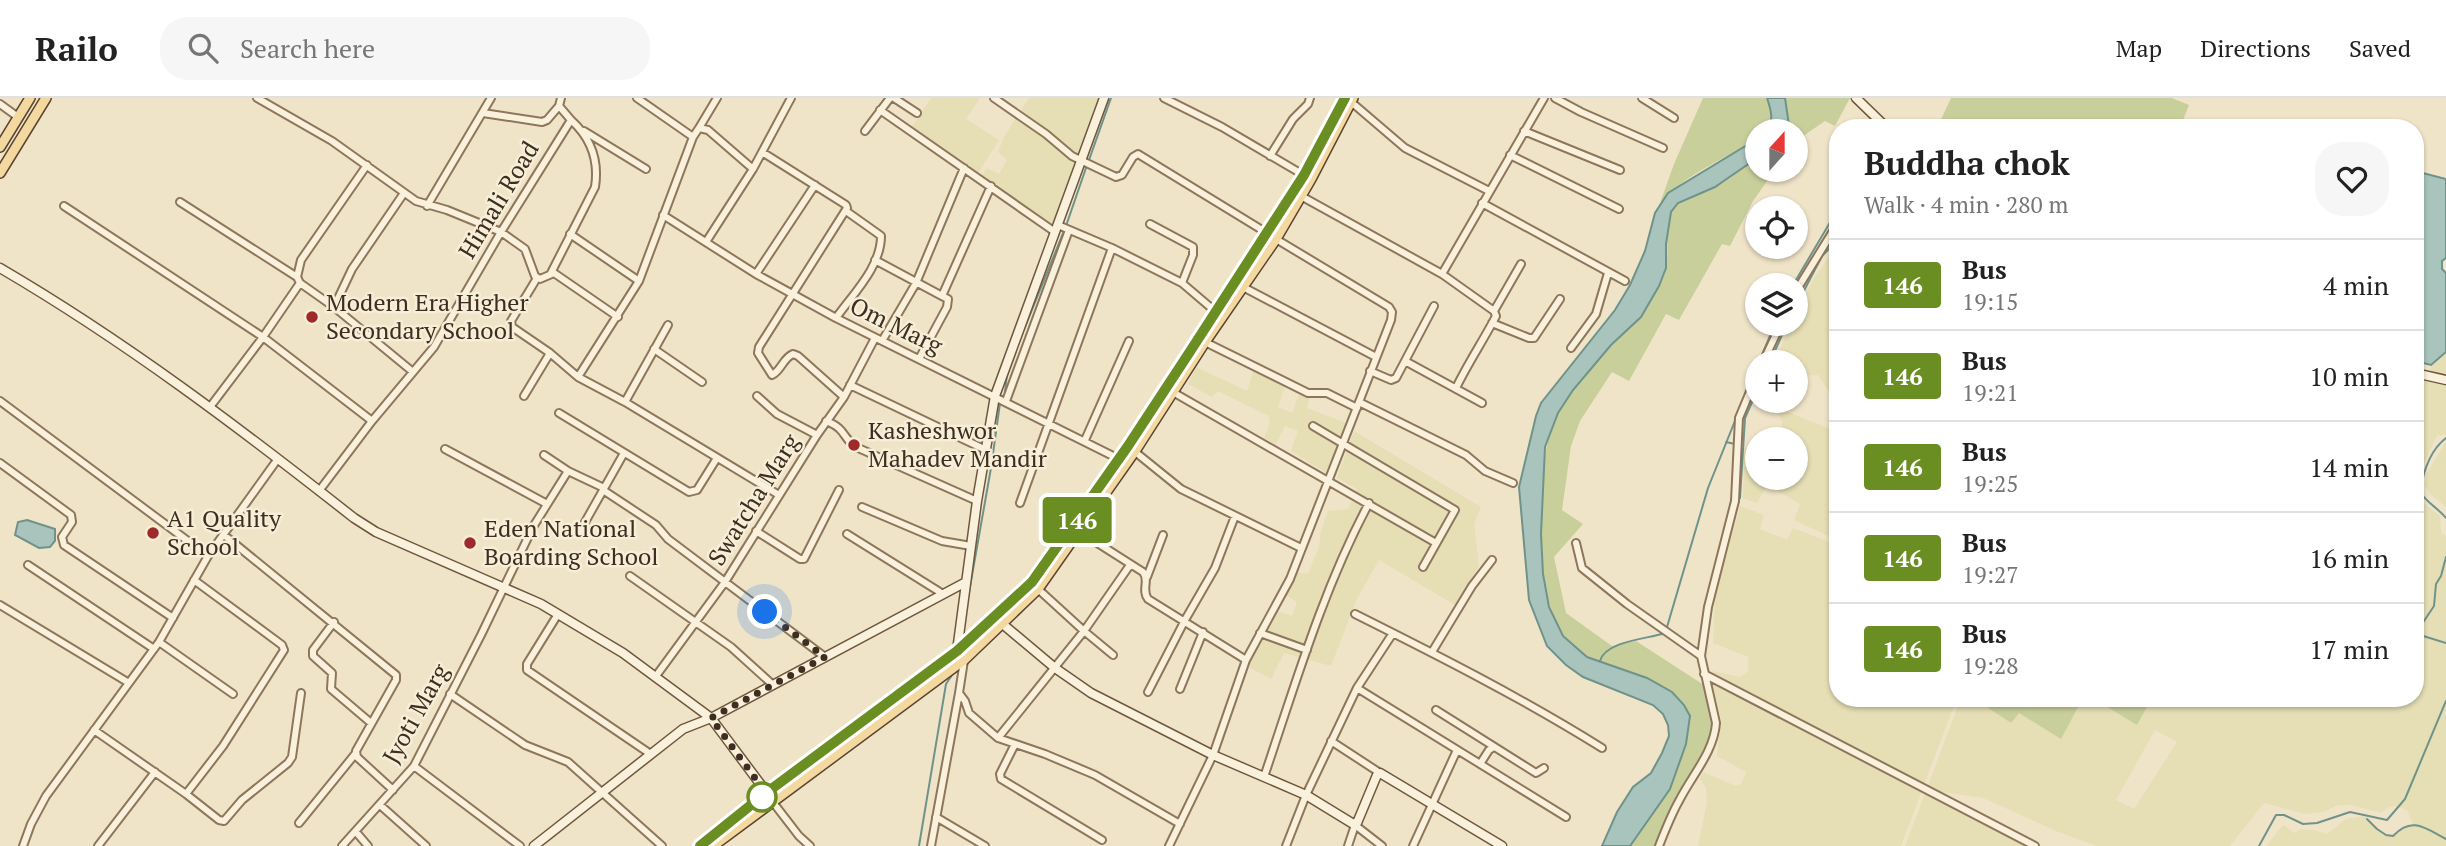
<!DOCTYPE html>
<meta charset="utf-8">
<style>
:root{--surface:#fff;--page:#f6f6f6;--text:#222;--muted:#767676;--line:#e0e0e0}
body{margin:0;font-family:"PT Serif",serif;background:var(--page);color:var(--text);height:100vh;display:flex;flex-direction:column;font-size:26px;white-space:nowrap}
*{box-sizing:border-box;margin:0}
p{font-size:23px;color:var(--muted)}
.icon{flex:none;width:38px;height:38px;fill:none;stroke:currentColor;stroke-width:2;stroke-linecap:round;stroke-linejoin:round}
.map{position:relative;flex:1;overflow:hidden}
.panel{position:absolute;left:1829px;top:21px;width:595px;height:588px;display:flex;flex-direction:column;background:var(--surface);border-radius:28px;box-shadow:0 2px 5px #0004}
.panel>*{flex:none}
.badge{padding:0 14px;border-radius:5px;font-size:24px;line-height:46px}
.needle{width:46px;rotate:21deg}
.buttons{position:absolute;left:1745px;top:21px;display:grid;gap:14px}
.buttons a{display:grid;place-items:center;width:63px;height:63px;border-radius:50%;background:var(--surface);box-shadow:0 2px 5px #0004;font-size:35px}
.you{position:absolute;width:35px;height:35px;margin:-18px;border:5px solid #fff;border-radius:50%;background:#1a73e8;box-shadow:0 0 0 10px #1a73e833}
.map>.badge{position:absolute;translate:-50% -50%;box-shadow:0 0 0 4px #fff}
.round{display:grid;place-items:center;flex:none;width:74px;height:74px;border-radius:28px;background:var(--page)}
.overview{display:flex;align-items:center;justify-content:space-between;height:119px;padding:0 35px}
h1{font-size:33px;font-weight:700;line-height:52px}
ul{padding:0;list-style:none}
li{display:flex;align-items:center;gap:21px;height:91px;padding:0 35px;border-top:2px solid var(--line)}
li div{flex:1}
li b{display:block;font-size:26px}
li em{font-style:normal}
li .badge{min-width:77px;font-weight:700;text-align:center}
header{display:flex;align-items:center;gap:42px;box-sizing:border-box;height:98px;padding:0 35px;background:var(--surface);border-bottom:2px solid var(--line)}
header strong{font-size:33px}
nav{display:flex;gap:38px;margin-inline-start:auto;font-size:24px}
.search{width:490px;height:63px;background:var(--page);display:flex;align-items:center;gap:18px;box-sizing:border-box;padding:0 24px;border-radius:28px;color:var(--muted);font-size:26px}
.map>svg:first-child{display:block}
.farmland{fill:#e6deb5;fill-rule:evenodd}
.green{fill:#c9cf9b}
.water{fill:#a9c4bc;stroke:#6f938a;stroke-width:2}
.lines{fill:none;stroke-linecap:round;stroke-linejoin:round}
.stream{stroke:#6f938a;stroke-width:2}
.street-casing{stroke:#8d765c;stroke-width:10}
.secondary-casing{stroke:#6f573f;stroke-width:11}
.primary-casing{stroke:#5b4430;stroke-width:12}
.street{stroke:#faf1dc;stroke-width:6}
.secondary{stroke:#faf1dc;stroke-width:8}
.primary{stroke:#f3d9a0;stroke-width:9}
.line-casing{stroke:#fff;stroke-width:16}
.line{stroke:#6b8e23;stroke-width:10}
.walk{stroke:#3d2e20;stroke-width:7;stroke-dasharray:0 12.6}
.poi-dot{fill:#9e2a2b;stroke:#f7eed8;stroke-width:2.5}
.stop-dot{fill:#fff;stroke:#6b8e23;stroke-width:3.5}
.labels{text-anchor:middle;stroke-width:5;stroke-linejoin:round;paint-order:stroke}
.street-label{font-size:24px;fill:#3d2e20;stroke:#f7eed8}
.poi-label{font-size:24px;fill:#3d2e20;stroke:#f7eed8;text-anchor:start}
</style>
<header>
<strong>Railo</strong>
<div class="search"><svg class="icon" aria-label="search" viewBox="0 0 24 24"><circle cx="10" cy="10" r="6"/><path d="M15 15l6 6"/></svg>Search here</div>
<nav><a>Map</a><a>Directions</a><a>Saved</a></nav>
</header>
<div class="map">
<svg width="2446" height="748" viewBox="0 0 2446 748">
<rect width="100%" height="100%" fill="#f0e4c8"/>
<path class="farmland" d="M931,0H980L966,21L999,42L977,77L910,32Z
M1029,0H1101L1053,129L981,79L987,70L999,76L1007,62L998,54L1004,39Z
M1837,148V298L1828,292L1818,277L1796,278V264H1774L1791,226H1796V211L1815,179Z
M2446,254V337H2437L2417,382V392L2420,402L2440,418L2441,435L2446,438V748H2266L2283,727L2295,735L2301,731L2313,732L2327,736L2346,721L2364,718L2377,731L2386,737L2393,738L2406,727L2413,726L2407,712L2396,708L2388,709L2381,715L2351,707H2338L2324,714L2305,716L2264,705L2230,748H2096L2056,733L1983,700L1929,692L1956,711L2028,748H1905L1961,600H1973L2011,625L2018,614L2061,640L2083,600H2092L2137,627L2152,600H2415V275L2429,278L2431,267ZM2155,632L2177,644L2134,711L2116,702Z
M1196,269L1247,293L1254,272L1285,288L1278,309L1292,315L1299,297L1310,299L1307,310L1346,325L1326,375L1291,353L1298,333L1285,328L1276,346L1264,340L1270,325L1269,318L1218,293L1212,299L1188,286Z
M1776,309L1837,334L1830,356L1837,358V442L1794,422L1800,406L1774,391L1766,388L1757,405L1743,400L1744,353L1755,336L1762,339L1765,336L1777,338L1782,334V324ZM1757,341H1796V380H1757Z
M1354,333L1481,409L1474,426L1479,468L1455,507L1379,462L1356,503L1331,568L1284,555L1271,581L1247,568L1274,512L1292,518L1297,504L1284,496L1295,474L1308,476L1319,449L1321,433L1328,413L1348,411L1357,391L1337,380Z
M2446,343V409L2430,396L2425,387L2426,377Z
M1740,408L1764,417L1760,431L1787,442L1793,430L1837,447L1838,600H1957L1901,748H1698L1707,704L1706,690L1700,681L1703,674L1736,688L1741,686L1746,674L1717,658L1721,622L1713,591V573L1740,579L1748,573V559L1713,545L1715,498Z"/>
<path class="green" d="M1703,0H1767C1771,12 1775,24 1765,33H1757V41L1754,43C1725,60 1681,79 1660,105L1674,66Z
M1785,0H1850L1835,28L1825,23L1796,43V33H1786L1789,27Z
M1951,0H2172L2189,7L2180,30H1937Z
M1757,60V72H1775L1753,103L1730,148L1722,146L1679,222L1666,216L1629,283L1612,274L1580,323L1571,348L1562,412L1583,426L1554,459L1566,515L1612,548L1636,543L1707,589L1715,635L1659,748H1630L1670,691L1686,646L1647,580C1619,571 1583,564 1563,538C1533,498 1534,355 1559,312C1574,288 1593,266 1612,246C1625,233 1639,223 1648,208C1654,196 1664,183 1666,170C1670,150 1662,124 1676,108C1684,97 1702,96 1714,90C1729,83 1743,69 1757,60Z
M1973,600H2083L2061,641L2019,615L2011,625Z
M2092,600H2152L2137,627Z"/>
<path class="water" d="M1767,0H1785L1789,27L1786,33H1765C1775,24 1771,12 1767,0Z
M1757,41V60L1715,89L1678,105L1671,114L1666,146V170L1659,188L1641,219L1611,247L1573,292L1558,315L1545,349L1541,436L1543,476L1549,509L1563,538L1587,559L1647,580L1672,594L1684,607L1690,618L1686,646L1670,691L1630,748H1602L1617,714L1633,689L1651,675L1662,655L1669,638L1668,627L1663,616L1653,607L1583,579L1566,567L1547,548L1529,502L1519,389L1536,318L1541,305L1615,212L1630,187L1645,153L1655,115L1668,95Z
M2415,73L2446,81V160L2442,163V171L2446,175V254L2431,267L2415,263Z
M27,422L55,431V443L50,449L39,450L15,437L18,424Z"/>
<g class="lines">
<path class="stream" d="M1089,62L1111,0
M1066,128L1087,67
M1793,187L1838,111
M1796,208L1822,158L1838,142
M1020,241L1064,133
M1759,264L1775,226
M1770,264L1787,226
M1005,294L1007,276
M2446,340C2430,352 2423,375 2420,394C2427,405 2438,410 2446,420
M1726,344L1735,346
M1740,400L1745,320L1757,293
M2446,459L2441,478L2436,486L2434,508L2418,532L2420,537L2446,545
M968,500L991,370L1000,305
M1667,529L1708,390L1757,268
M1600,563C1605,544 1644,541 1662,536
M2367,721L2377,731L2386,737L2393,738C2412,718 2425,730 2446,741
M919,748L946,586L954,574
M2259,748L2276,717H2284L2303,726L2317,725L2350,714L2387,722L2405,701L2446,603"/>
<defs>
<path id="street" d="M257,0L332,43L416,103L447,112L501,134L525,151L535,178L540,181L554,175L618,219
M637,0L693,39
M894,0L917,15
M994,0L1046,36L1072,58L1116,79L1122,77L1133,59L1138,56L1267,135
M1164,0L1222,29L1307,79
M1555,0L1581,14L1663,50
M1642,0L1674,20
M1350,3L1405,50L1489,93
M0,6L18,19
M880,12L1055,134
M483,15L542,24L547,22L559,8
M699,30L717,0
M584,33L646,71
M865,33L890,0
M1524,33L1620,72
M762,54L846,107L847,110L759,249L758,255L772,277C781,273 783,260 793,256L798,258L844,299
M1510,57L1619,111
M1270,58L1293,21L1308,6L1310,0
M367,67L301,162L297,179L300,185L334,209L413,274
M1301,98L1442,176L1494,213L1496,218C1483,243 1468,265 1456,290
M180,104L297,179
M1482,105L1625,183
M64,108L263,239L372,323
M427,108L491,0
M663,117L756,176L836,220L1119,361
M1150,126L1193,149V157L1182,185
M1058,127L1112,150
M570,136L639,183
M706,144L753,71L791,0
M875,162L942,198L991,88
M551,175L595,89C599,63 591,40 571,22
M756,176L815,87
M1442,176L1544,0
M537,180L511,223L512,229L550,255
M1243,189L1376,259
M1796,193L1838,125
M334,209L352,171L404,95
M1494,213L1521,166
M836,220C853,196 881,169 881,138L877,135L846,113
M1492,225L1529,240H1534L1560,201
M882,243L916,185L964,70
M1205,244L1308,295H1327L1357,310
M1571,250L1596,216L1608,175
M654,251L702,284
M919,261L947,209L948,201L942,198
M1405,263L1482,305
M1763,264L1781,226
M1370,273L1391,282L1396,280L1434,208
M578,279L639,183L693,39L699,30L708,32L753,71
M850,287L986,352
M1171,293L1436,445
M524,298L550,255L578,279L625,304L779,397
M757,298L777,316L817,337
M0,303L208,458
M1006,303L1069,132
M625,304L668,227
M1359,304L1466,357L1485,373L1513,385
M210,309L263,239L300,185
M559,315L689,394L697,392L717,360
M826,323C847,331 842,340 856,349L977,403
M1313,328L1455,412L1423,469
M1085,342L1129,243
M445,351L547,406
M1134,353L1181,391L1301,450
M544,357L568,373L604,390
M0,365L71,417L72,424L62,439L64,447L173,520
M603,392L656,427L668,441L825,559
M319,393L372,323L434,249L501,134L571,22L559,8L561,0
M1020,405L1112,150L1182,185L1216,214
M862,409L942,443L971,448
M1077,432L1143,474C1150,482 1141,492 1148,501L1246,562
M580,433L624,355
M756,433L800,461H804L839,392
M847,436L943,496
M224,437L396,577V582L356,653L357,659L393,692
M1576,445L1582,470L1627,506L1701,558
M28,467L154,551
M630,478L731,549L773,587
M1147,479L1163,437
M1038,491L1084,533L1130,467
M0,507L129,585
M558,516L527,566V572L649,655
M1355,516C1439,558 1522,600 1602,650
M334,524L313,552V558L332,575L331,591L371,625
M1260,535L1307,552
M967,543L959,595L965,603L969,615L998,640L1045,656L1095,677L1180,726
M159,544L233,596
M1432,554L1472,488L1492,462
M1704,576L2035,748
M656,578L725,484L817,337L844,299L875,240
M1357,590L1566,719
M1180,591L1203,534
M1148,594L1185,522L1215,470L1235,418
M450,596L525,647L568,664L662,748
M1436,612L1536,675L1544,670
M94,632L186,696L219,722L224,723L242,702L288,665L292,659L301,595
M998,640L1084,533L1113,557
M1331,643L1380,675
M1015,646L1000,676L1001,681L1102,742
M1480,666L1489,652L1494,649
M414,668L520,748
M1264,679C1295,587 1323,491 1369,405
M186,696L223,648L284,552L282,547L194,482
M772,703L799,738L810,748
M380,707L426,748
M936,719L985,748
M299,725L356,655
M356,734L368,748
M23,748L31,726L46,698L159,544L208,458L277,362
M98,748L155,674
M342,748L414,668L481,537L533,429L568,373
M931,748L959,595
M1169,748L1213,657L1246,562L1290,481L1391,222L1392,214L1389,209L1276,141
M1286,748L1306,697L1357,590L1393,535
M1348,748L1355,727L1382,748
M1413,748L1457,652
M1659,748C1665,733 1671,717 1679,703C1692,677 1714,654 1716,625L1701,558L1708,509L1735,403L1739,320L1757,277"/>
<path id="secondary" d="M1856,0L1887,30
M0,170C125,243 241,331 354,420L376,434L541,506L623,555L711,620L767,695
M2415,275L2446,282
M999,523L1055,570L1091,595L1213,657L1306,697L1355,727L1357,725L1377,677L1380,675L1502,748
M957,553L977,403L995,298L1104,0
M534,748L683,631L711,620L966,484"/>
<path id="primary" d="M0,49L30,0
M0,75L46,0
M700,748L957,553L1032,484L1128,348L1216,214L1304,77L1345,0
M713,748L964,562L1038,491L1135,353L1205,244L1276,141L1311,81L1353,0"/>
</defs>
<use href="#street" class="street-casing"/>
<use href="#secondary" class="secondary-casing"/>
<use href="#primary" class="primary-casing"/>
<use href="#street" class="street"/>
<use href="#secondary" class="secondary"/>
<use href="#primary" class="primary"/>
</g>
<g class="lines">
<defs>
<path id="line" d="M700,748L766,695L957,553L1032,484L1128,348L1191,252L1304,77L1345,0"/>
</defs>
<use href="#line" class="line-casing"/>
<use href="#line" class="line"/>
<path class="walk" d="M762,699L766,695L711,620L825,559L765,514"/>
</g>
<g class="poi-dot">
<circle cx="312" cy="219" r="7"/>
<circle cx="854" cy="347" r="7"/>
<circle cx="153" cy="435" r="7"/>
<circle cx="470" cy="445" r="7"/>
</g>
<circle class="stop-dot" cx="762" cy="699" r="14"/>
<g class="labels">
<g class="street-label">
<text transform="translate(499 102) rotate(-59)" y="8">Himali Road</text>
<text transform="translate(896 228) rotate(26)" y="8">Om Marg</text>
<text transform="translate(754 402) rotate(-58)" y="8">Swatcha Marg</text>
<text transform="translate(416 616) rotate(-61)" y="8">Jyoti Marg</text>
</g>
<g class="poi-label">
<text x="326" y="213">Modern Era Higher<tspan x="326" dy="28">Secondary School</tspan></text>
<text x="868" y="341">Kasheshwor<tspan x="868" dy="28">Mahadev Mandir</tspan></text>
<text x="167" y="429">A1 Quality<tspan x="167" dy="28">School</tspan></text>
<text x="484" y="439">Eden National<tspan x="484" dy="28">Boarding School</tspan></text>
</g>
</g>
</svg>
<div class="buttons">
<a><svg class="needle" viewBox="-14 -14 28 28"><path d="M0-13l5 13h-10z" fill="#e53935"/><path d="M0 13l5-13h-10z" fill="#767676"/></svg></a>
<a><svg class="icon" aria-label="locate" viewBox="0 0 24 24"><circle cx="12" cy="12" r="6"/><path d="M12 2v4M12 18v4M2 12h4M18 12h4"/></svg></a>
<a><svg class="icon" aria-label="layers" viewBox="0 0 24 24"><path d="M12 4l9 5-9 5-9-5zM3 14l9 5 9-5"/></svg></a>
<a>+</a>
<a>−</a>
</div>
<div class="you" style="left:765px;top:514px"></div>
<b class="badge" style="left:1077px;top:422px;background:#6b8e23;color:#fff">146</b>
<section class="panel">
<div class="overview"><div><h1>Buddha chok</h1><p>Walk · 4 min · 280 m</p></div><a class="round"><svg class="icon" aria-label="heart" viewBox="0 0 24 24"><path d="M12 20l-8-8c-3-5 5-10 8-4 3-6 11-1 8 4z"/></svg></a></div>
<ul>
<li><span class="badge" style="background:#6b8e23;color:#fff">146</span><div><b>Bus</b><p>19:15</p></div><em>4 min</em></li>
<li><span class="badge" style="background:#6b8e23;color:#fff">146</span><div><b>Bus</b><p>19:21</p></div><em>10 min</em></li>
<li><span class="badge" style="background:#6b8e23;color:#fff">146</span><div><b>Bus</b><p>19:25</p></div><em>14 min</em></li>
<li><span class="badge" style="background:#6b8e23;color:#fff">146</span><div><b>Bus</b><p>19:27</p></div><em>16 min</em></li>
<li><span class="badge" style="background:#6b8e23;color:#fff">146</span><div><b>Bus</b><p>19:28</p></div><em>17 min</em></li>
</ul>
</section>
</div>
